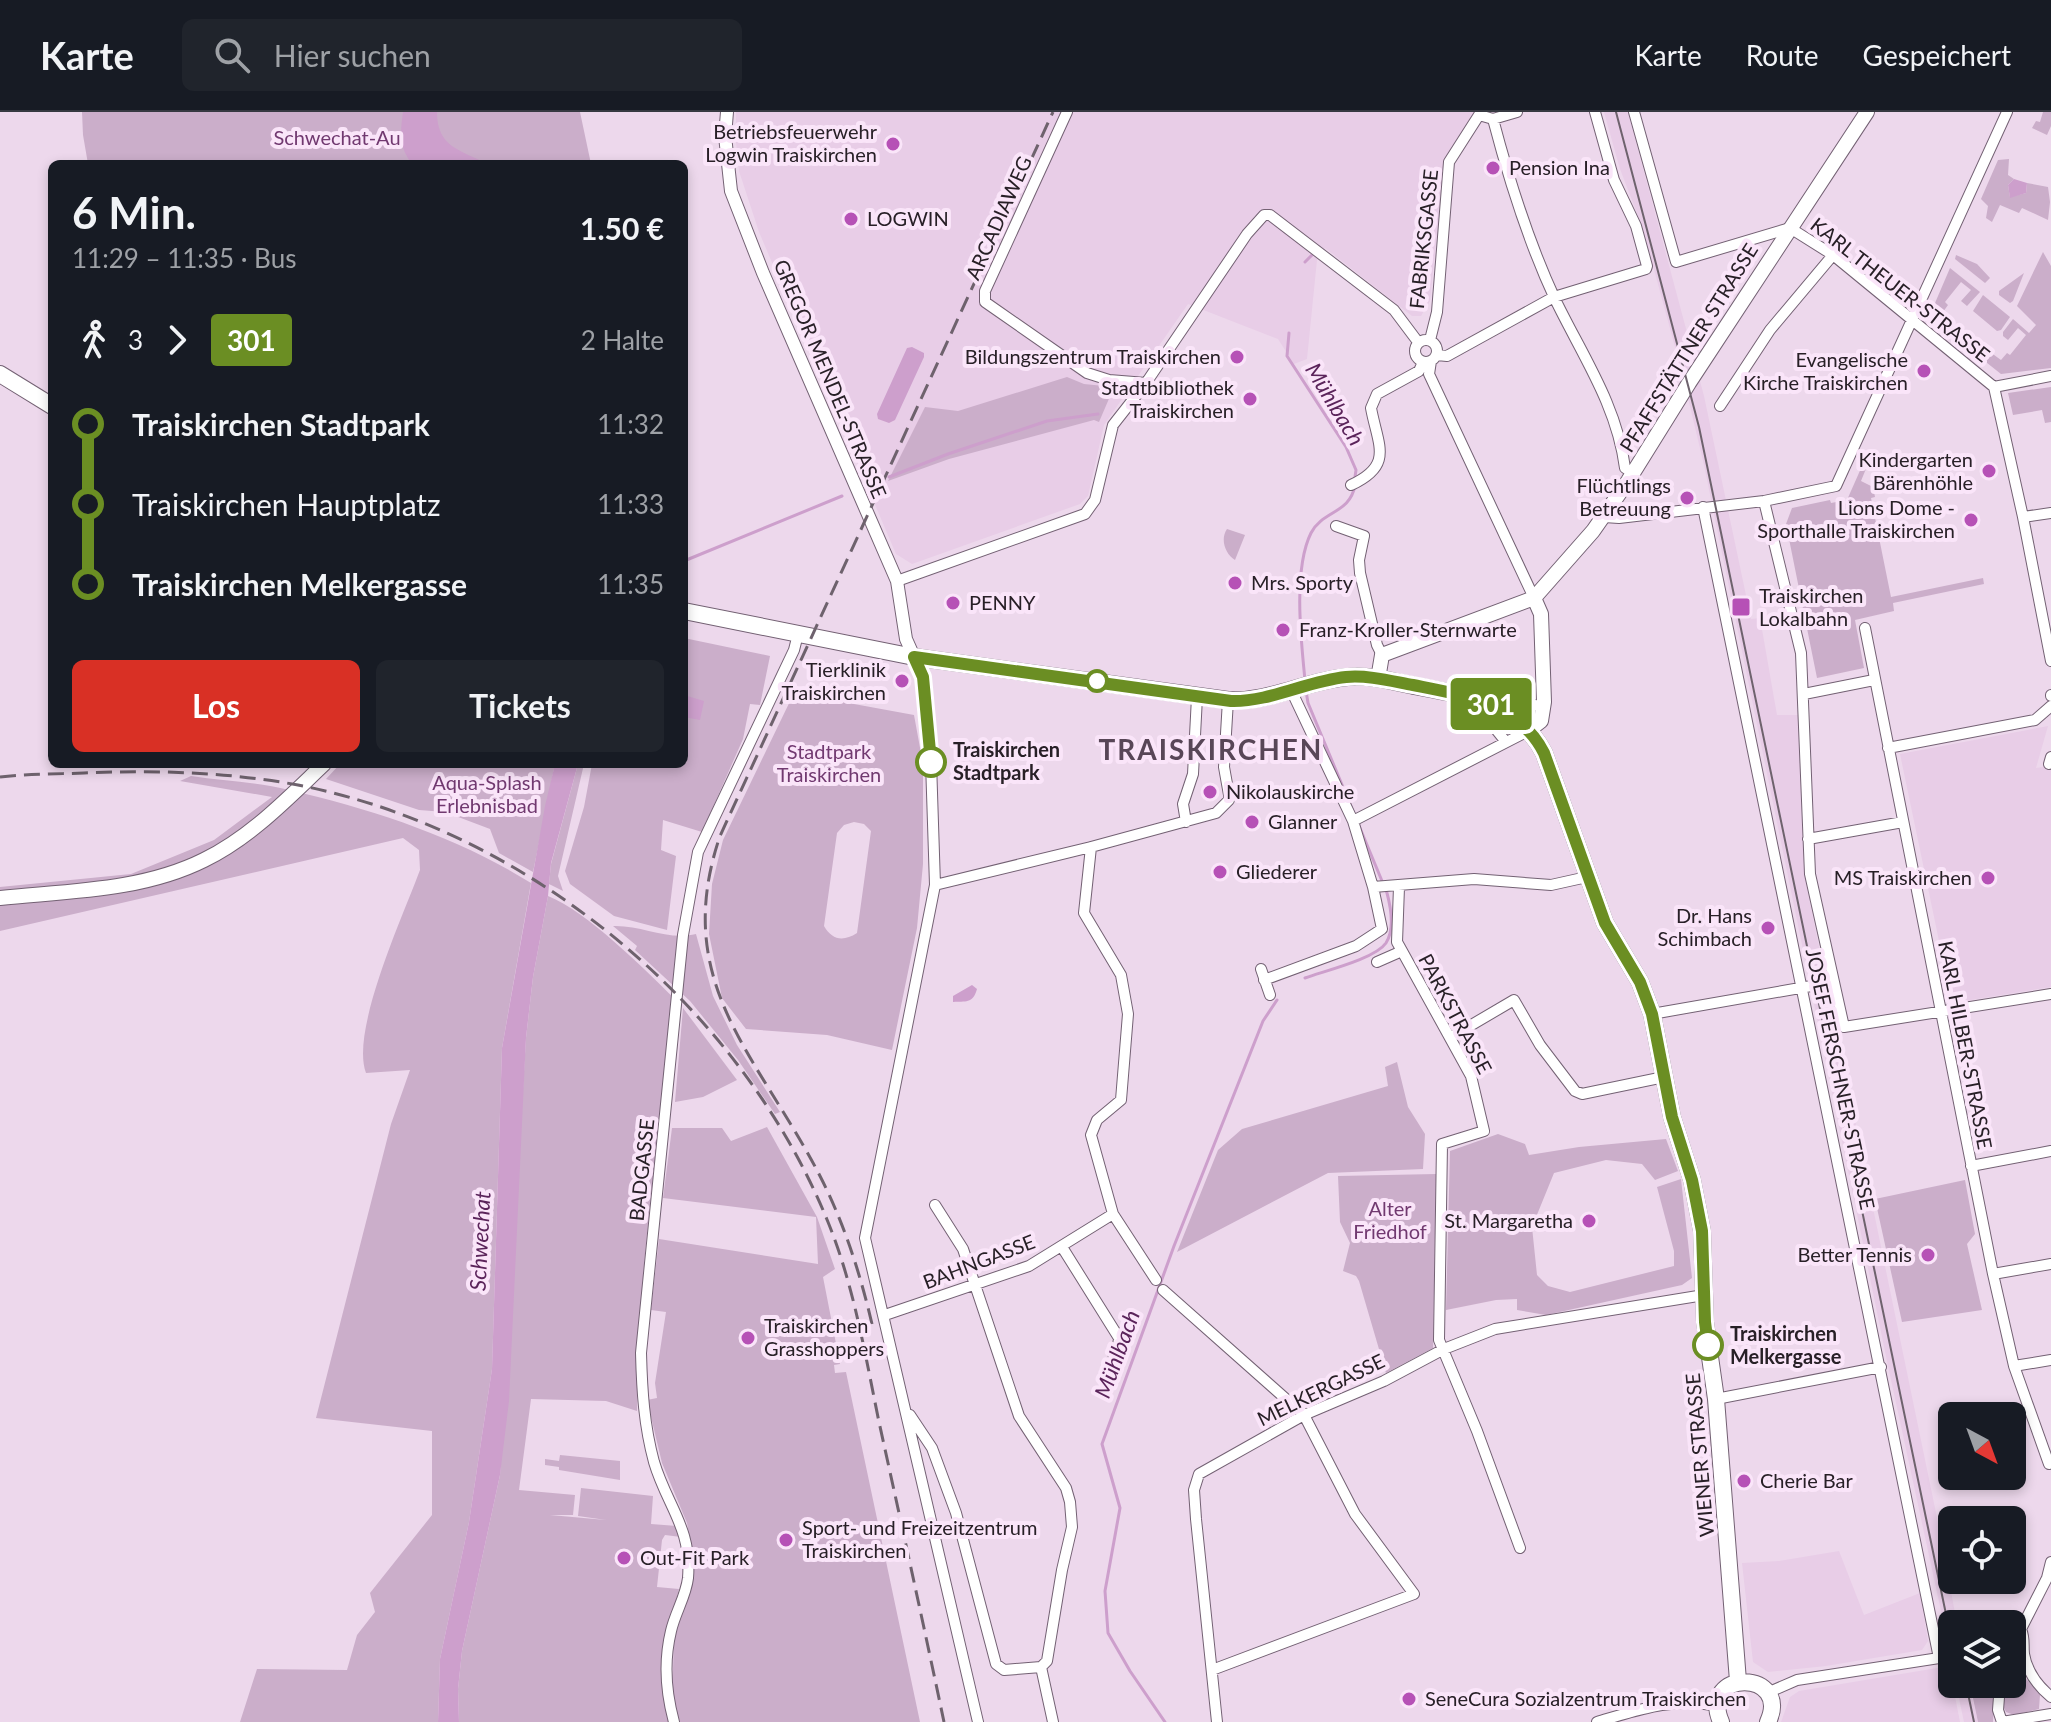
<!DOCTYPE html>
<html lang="de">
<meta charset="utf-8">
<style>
:root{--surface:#171b24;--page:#20242c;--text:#f1f3f6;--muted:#9ea1a6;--line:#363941;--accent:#d93025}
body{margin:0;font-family:Lato,sans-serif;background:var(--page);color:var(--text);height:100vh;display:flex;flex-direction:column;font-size:30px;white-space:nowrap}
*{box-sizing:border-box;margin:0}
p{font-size:26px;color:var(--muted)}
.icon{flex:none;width:44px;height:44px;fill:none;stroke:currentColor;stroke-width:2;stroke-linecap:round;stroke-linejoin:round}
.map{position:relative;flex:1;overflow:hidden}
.side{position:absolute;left:48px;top:48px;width:640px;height:608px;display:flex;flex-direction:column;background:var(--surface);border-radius:12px;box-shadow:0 4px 12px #0003}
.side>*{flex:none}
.badge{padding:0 16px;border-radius:6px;font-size:28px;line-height:52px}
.needle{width:52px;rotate:139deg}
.buttons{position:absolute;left:1938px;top:1290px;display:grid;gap:16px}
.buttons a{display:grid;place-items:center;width:88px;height:88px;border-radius:12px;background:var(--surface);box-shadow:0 4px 12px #0003;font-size:40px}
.map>.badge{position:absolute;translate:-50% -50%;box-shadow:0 0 0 4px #fff}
.legs{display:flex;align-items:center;gap:12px;height:88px;padding:0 24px;font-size:26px}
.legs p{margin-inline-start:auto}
.headline{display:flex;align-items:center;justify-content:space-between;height:136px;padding:0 24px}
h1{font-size:44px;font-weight:700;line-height:60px}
.button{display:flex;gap:16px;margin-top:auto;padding:16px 24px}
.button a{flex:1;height:92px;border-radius:12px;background:var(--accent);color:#fff;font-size:32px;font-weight:700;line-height:92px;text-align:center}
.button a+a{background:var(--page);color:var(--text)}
ul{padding:0 24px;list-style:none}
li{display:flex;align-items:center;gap:28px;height:80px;font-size:30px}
li i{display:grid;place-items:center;width:12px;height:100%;margin:0 10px;background:currentColor}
li i::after{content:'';width:20px;height:20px;margin:-10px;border:6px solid;border-radius:50%;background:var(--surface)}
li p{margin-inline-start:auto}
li:first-child i{background:linear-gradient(#0000 50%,currentColor 0)}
li:last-child i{background:linear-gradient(currentColor 50%,#0000 0)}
header{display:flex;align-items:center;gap:48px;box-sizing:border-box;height:112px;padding:0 40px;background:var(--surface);border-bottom:2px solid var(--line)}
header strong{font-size:38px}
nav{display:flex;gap:44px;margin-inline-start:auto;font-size:28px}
.search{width:560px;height:72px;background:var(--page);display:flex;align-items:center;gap:20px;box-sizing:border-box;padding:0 28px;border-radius:12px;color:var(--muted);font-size:30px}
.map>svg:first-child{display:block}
.built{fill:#e8cde7}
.green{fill:#cbaeca;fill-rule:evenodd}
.water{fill:#cd9fcc}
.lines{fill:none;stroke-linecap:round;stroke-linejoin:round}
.stream{stroke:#cd9fcc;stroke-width:3}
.minor-casing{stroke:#736173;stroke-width:12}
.tertiary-casing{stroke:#736173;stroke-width:14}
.secondary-casing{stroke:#736173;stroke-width:16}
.primary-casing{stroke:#736173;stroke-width:18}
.minor{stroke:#fff;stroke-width:10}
.tertiary{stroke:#fff;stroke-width:12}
.secondary{stroke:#fff;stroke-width:14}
.primary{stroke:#fff;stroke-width:16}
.tram{stroke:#6e626d;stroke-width:2}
.rail{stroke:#6e626d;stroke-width:3;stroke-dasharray:16 8;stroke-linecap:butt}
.line-1-casing{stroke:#fff;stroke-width:18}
.line-1{stroke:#6b8e23;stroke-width:12}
.poi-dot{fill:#b651b6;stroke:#fae5f9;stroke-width:3}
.stop-1-dot{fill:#fff;stroke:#6b8e23;stroke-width:4}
.labels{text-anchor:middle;stroke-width:8;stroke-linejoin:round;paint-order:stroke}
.poi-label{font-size:20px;fill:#282027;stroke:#fae5f9;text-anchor:start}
.park-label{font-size:20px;fill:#713970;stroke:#fae5f9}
.street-label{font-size:20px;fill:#282027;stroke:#fae5f9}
.stop-label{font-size:20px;font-weight:bold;fill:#282027;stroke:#fae5f9;text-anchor:start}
.water-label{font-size:22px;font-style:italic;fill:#5b245b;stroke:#fae5f9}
.district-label{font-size:28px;font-weight:bold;letter-spacing:2px;fill:#584657;stroke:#fae5f9}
</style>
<header>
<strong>Karte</strong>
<div class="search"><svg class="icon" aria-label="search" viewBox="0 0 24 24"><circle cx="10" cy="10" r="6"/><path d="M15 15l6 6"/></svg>Hier suchen</div>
<nav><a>Karte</a><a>Route</a><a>Gespeichert</a></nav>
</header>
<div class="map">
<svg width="2051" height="1610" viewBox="0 0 2051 1610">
<rect width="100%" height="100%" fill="#edd8ec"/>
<path class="built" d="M736,0H1479L1444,55L1430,189L1421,204H1412L1325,136L1317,148L1307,247L1294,252L1278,227L1188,192L1104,313L1088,384L1080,392L912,452L896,442L759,120L739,59L736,30Z
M1604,0H1628L1704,284L1751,507L1760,506L1777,603H1798L1804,762L1941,1425L1957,1512H1952V1550L1888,1254L1704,353L1681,257L1643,117L1620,57Z
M2048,614L2036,656L2051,654V875L1952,891L1900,642Z
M1839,1439L1864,1503L1920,1481L1928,1529L1922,1538L1826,1554L1768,1560L1753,1550L1742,1451L1779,1449Z
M1949,1554L1960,1610H1781L1790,1585L1799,1579Z
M1956,1572H1969L1978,1610H1964Z"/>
<path class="green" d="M82,0H580L591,52H88L83,23Z
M2043,0H2051V14L2047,23L2032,16L2036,9L2040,10Z
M2009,47L2008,63L2014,67L2008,73L2010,85L2026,81L2027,71L2048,75L2050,90L2048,108L2022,96L2019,101L2000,93L1992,110L1986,106L1988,94L1981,87L1998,48Z
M2043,140L2051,154V256L2001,262L1929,205L1950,156L1980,180L1967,194L1961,189L1971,178L1961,170L1945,190L1948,193L1943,200L1964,221L2001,248L2007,241L2010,243L2026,223L2018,216L2008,228L2003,224V220L2013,207L2029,221L2036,213L2017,194Z
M1956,143L1977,152L1990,166L1985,171L1955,147Z
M2024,161L2013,189L2010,191L1999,183V179Z
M1983,183L2010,205L2001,218L1997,219L1973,199Z
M1067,265L1084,272L1114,275L1099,310L1094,308L949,347L888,369L925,295L958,299Z
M2051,275V310L2045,311L2042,298L2013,303L2008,281Z
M1866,345L1870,347L1861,369L1873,375L1875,385L1871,386L1891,485L1983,466L1984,472L1893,491L1894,499L1855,508L1864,556L1817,566L1786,412L1792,396L1830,388L1831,391L1847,388Z
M1227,417L1245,423L1235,448C1225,442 1220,427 1227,417Z
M684,526L770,544L760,593L750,592L743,627L702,720L663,708L661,738L676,744L667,818L614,804L570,772L565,759L584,695L592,652H684Z
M794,581L914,603L923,652V752L917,816L892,938L827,923L746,917L722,886L709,822L712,772L723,728ZM854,710L864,712L871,719L857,821C843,830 832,828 824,814L837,721L844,713Z
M340,652H555L533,760L499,741L490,717L445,700L419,698L326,667Z
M578,652H584L558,764L563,779L549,772L551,752Z
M191,664C223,669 258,670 289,678C375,698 457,725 531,771L502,936L492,1257L469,1410L440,1547L438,1610H240L257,1557L347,1558L357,1523L375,1500L370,1481L432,1403V1319L316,1306L391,1012L410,958L366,961C350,919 403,804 420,758L419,738L403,726L0,819V775L131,762L214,728L272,685L180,669Z
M548,784C588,800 643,856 675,887C659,1024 637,1161 637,1299L606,1289L531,1287L519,1378L575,1383L573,1403H550L606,1408L578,1404L581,1376L653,1384L651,1412L677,1414L681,1425L665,1423L662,1428L657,1475L679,1477C666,1526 656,1560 669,1610H459L458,1577L462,1539L500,1363L526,926L533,865Z
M613,814C642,813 668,829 696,822L713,884L737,933L780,1000L775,1002L738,948L690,889L635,838L637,834Z
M683,896L737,968L703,985L675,990Z
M1397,950L1408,995L1425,1022L1423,1057L1328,1061L1177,1140L1218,1038L1242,1017L1388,974L1385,955Z
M767,1015L817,1105L835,1157L823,1165L840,1252L834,1253L835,1261L846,1260L920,1610H680L672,1585L674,1528L692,1466L693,1445L687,1411L662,1351L647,1288L657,1286L655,1271L666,1200L651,1198L659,1127L818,1152L816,1105L663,1086L672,1016H722L731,1029Z
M1498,1022L1525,1032L1529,1043L1579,1035L1666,1027L1678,1059L1655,1068L1642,1052L1606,1048L1554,1061L1532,1115L1537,1163L1548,1174L1570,1180L1674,1154V1139L1657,1075L1681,1067L1692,1166L1682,1173L1546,1203L1517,1198V1187L1496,1188L1446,1198L1450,1039Z
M1436,1062L1433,1236L1386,1261L1359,1169L1356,1164L1343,1159L1350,1131L1340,1110L1338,1064Z
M1965,1068L1975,1122L1967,1132L1982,1198L1902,1210L1875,1087Z
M560,1343L620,1349V1368L559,1358V1355L545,1353V1347L559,1349Z
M2012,1555L2021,1561L2040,1583L2039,1597L2014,1603L2006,1600L2002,1592L2006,1572H2012Z
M1970,1572H1995L1993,1610H1978Z"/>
<path class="water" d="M403,0H437C437,35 460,38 488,52H412C399,35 400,21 403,0Z
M2014,67L2027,71L2026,81L2010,86L2008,73Z
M912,235L924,241V245L895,308L889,311L878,307L877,302L907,236Z
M684,583L704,589L700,608L684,605Z
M555,652H578L551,751L548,784L533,865L526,926L509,1289L500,1363L462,1539L458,1577L459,1610H438L440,1547L469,1410L492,1257L502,936L545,694Z
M972,873L977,877C973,892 965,889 953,890V884Z"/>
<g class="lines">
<path class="stream" d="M1305,150L1312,143
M1289,221L1287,244L1346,335L1356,358L1355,365
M889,365L948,342L1047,309L1098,302
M684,449L842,384
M1305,568C1301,528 1293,457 1311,421C1323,398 1350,402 1355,373
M1305,866C1324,859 1375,847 1386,831C1395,817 1391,796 1387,781L1308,591L1306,579
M1165,1610L1130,1559L1108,1521L1105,1479L1120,1396L1102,1332L1174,1134L1263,909L1277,888"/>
<defs>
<path id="minor" d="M1067,0L985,179V190L1087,261L1109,268L1146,271
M1634,0L1676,150L1790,116L1833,143L1994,275L2023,405L2051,549
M1493,7C1509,68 1528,129 1555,187C1582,243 1617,293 1625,356L1633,361
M1415 239a11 11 0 1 1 22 0a11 11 0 1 1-22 0Z
M1430,228L1437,200L1449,50L1479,3L1493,7L1517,0
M1437,243L1447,244L1554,185L1646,157L1647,154L1636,114L1614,68L1595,0
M1431,249L1429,262L1534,486
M1994,275L2051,264
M1720,294L1770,218L1833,143
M1351,373C1394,353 1378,334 1371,296L1377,282L1419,259L1423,250
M1764,389L1801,541L1810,762L1844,915L2051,882
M1703,395L1939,1546
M1604,405L1619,406L1764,389L1836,374L2007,0
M2023,405L2051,401
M1336,414L1364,424L1359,448L1360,461L1377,533L1382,543
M897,469L1085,402L1095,388L1113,313L1146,271L1247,122L1264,103H1270L1394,198L1418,230
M1865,516L1993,1162L2014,1254L2049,1352
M914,545L923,565L931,650L935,773L865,1126L978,1610
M1804,582L1874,568
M2051,583V584
M1474,590L1506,630
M1495,594L1509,590L1543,594
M1888,636L2035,608L2051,594
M2049,652L2051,645
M1353,709L1528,619
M1186,710L1183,692L1193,662L1197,585
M1808,727L1903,710
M935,773L1091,735L1216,701L1229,688V683L1224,655L1228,588
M1373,775L1474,767L1551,773L1587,765
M1402,839L1471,964L1484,1019L1442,1032L1439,1228L1477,1319L1520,1436
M1377,850L1402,839L1397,830L1399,775
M1261,857L1270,883
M1264,868L1356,834L1382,817L1373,775L1353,709L1291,578
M1652,902L1834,870
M1451,925L1514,888L1540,933L1575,979L1582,982L1664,965
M1971,1054L2051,1039
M935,1093L963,1137L1019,1304L1066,1376L1070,1390L1072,1415L1062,1458L1047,1549L1041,1555L1053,1610
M1113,1102L1156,1168
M1062,1135L1119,1226L1118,1234L1113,1242
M1993,1162L2051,1152
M1163,1178L1304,1303L1355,1402L1414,1482L1212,1558
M885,1203L1029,1154L1113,1102L1091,1023L1097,1008L1121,988L1128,902L1121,863L1084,801L1091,735
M2014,1254L2051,1248
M1716,1287L1881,1255
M910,1303L932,1336L956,1401L996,1552L1004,1558L1041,1555
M2021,1517C2025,1527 2023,1532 2024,1542C2027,1560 2038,1574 2051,1585
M2021,1517L2047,1466L2051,1450
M2000,1572L1998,1598L2002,1610L2051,1602
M1767,1581L1797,1568L1952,1544
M674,1610C666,1581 664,1548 671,1519C675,1501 686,1484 688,1466C692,1416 667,1394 654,1350C644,1313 642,1279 641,1241L683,823L698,740L794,538L798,522
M1217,1610L1196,1407L1194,1378L1199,1362L1304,1303L1384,1269L1444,1237L1495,1217L1704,1183
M1597,1610C1638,1598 1674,1585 1717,1594"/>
<path id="tertiary" d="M727,0L725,24L731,79L763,161L897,469L906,527L914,545"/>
<path id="secondary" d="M1378,567L1382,543L1534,486L1593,419L1628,369L1689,271L1867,0
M1528,619L1541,609L1544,590L1541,502L1534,486
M0,786C68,779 142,779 204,748C251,725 287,687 324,652"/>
<path id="primary" d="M0,262L52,294
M684,499L914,545L1228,588C1269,591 1307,568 1348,565C1370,563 1393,569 1414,574C1463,583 1519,591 1544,641L1605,811L1640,870L1652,902L1672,1005L1692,1068L1702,1119L1705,1210L1716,1287L1738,1569
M1721,1610C1698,1556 1792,1558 1768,1610"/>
</defs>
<use href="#minor" class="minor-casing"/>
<use href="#tertiary" class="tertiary-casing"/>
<use href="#secondary" class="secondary-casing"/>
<use href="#primary" class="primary-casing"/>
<use href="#minor" class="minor"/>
<use href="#tertiary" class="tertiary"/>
<use href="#secondary" class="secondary"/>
<use href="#primary" class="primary"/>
<path class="tram" d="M1616,0L1699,315L1952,1531
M1966,1572L1974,1610"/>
<path class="rail" d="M0,665C28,662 56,662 84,661C157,658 227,660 298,673C528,718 740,893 828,1110C854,1174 865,1242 879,1310C901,1410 923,1510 944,1610
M872,1212C860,1161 844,1111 820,1064C758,943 670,871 720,724L1053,0"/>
</g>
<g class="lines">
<defs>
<path id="line-1" d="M931,650L923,565L914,545L1231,589C1270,590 1307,569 1346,565C1368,563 1391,569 1413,573C1463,583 1519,591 1544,641L1605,811L1640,870L1652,902L1672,1005L1692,1068L1702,1119L1705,1210L1708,1233"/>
</defs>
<use href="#line-1" class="line-1-casing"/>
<use href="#line-1" class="line-1"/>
</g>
<g class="poi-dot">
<circle cx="893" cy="32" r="8"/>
<circle cx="1493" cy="56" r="8"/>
<circle cx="851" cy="107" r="8"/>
<circle cx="1237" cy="245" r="8"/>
<circle cx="1924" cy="259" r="8"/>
<circle cx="1250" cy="287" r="8"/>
<circle cx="1989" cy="359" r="8"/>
<circle cx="1687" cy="386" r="8"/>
<circle cx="1971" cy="408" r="8"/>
<circle cx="1235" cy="471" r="8"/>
<circle cx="953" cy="491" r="8"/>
<rect x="1731" y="485" width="20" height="20" rx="4"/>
<circle cx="1283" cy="518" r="8"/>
<circle cx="902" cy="569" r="8"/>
<circle cx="1210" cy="680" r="8"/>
<circle cx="1252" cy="710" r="8"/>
<circle cx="1220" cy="760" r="8"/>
<circle cx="1988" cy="766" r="8"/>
<circle cx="1768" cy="816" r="8"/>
<circle cx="1589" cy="1109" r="8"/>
<circle cx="1928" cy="1143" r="8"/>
<circle cx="748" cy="1226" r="8"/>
<circle cx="1744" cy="1369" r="8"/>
<circle cx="786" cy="1428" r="8"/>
<circle cx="624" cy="1446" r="8"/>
<circle cx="1409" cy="1587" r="8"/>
</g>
<g class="stop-1-dot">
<circle cx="1097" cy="569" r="10"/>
<circle cx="931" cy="650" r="14"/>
<circle cx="1708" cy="1233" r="14"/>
</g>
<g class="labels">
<g class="poi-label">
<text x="877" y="27" text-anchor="end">Betriebsfeuerwehr<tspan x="877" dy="23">Logwin Traiskirchen</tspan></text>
<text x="1509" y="63">Pension Ina</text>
<text x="867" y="114">LOGWIN</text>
<text x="1221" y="252" text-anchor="end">Bildungszentrum Traiskirchen</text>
<text x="1908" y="255" text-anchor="end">Evangelische<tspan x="1908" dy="23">Kirche Traiskirchen</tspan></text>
<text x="1234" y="283" text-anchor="end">Stadtbibliothek<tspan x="1234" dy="23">Traiskirchen</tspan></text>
<text x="1973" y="355" text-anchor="end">Kindergarten<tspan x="1973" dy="23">Bärenhöhle</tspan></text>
<text x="1671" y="381" text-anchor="end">Flüchtlings<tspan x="1671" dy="23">Betreuung</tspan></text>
<text x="1955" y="403" text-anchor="end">Lions Dome -<tspan x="1955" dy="23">Sporthalle Traiskirchen</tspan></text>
<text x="1251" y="478">Mrs. Sporty</text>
<text x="1759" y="491">Traiskirchen<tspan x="1759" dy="23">Lokalbahn</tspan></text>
<text x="969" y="498">PENNY</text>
<text x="1299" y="525">Franz-Kroller-Sternwarte</text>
<text x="886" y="565" text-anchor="end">Tierklinik<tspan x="886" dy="23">Traiskirchen</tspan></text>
<text x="1226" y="687">Nikolauskirche</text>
<text x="1268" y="717">Glanner</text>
<text x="1236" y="767">Gliederer</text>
<text x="1972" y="773" text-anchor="end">MS Traiskirchen</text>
<text x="1752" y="811" text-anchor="end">Dr. Hans<tspan x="1752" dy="23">Schimbach</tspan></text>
<text x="1573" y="1116" text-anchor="end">St. Margaretha</text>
<text x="1912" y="1150" text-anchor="end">Better Tennis</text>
<text x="764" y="1221">Traiskirchen<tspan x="764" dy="23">Grasshoppers</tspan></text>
<text x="1760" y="1376">Cherie Bar</text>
<text x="802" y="1423">Sport- und Freizeitzentrum<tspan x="802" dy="23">Traiskirchen</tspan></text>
<text x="640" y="1453">Out-Fit Park</text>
<text x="1425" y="1594">SeneCura Sozialzentrum Traiskirchen</text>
</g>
<g class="park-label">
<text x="337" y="33">Schwechat-Au</text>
<text x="829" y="647">Stadtpark<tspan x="829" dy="23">Traiskirchen</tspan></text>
<text x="487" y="678">Aqua-Splash<tspan x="487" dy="23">Erlebnisbad</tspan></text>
<text x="1390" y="1104">Alter<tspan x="1390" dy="23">Friedhof</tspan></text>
</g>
<g class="street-label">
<text transform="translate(999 106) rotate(-66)" y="7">ARCADIAWEG</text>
<text transform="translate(1424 127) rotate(-84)" y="7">FABRIKSGASSE</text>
<text transform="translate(1900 178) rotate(38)" y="7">KARL THEUER-STRASSE</text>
<text transform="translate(1689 236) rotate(-58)" y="7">PFAFFSTÄTTNER STRASSE</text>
<text transform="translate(830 267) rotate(67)" y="7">GREGOR MENDEL-STRASSE</text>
<text transform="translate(1455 902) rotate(62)" y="7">PARKSTRASSE</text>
<text transform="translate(1965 933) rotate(79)" y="7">KARL HILBER-STRASSE</text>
<text transform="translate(1840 967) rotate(78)" y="7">JOSEF FERSCHNER-STRASSE</text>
<text transform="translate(642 1058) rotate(-84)" y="7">BADGASSE</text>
<text transform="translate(979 1150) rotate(-21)" y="7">BAHNGASSE</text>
<text transform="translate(1321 1278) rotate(-26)" y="7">MELKERGASSE</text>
<text transform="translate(1700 1343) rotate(-95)" y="7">WIENER STRASSE</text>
</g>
<g class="stop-label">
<text x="953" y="645">Traiskirchen<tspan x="953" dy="23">Stadtpark</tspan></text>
<text x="1730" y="1229">Traiskirchen<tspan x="1730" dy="23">Melkergasse</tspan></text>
</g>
<g class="water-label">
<text transform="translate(1335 292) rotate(59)" y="8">Mühlbach</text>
<text transform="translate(480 1129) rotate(-87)" y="8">Schwechat</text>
<text transform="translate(1117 1242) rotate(-70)" y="8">Mühlbach</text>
</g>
<g class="district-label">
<text x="1211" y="648">TRAISKIRCHEN</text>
</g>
</g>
</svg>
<div class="buttons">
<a><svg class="needle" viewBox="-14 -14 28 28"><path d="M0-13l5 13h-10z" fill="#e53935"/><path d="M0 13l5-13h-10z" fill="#9ea1a6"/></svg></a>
<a><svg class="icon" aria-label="locate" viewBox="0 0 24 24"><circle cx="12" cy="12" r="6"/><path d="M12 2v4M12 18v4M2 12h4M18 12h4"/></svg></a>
<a><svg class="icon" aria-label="layers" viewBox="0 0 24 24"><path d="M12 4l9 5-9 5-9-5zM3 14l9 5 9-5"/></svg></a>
</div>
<b class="badge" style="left:1491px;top:592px;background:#6b8e23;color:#fff">301</b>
<section class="side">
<div class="headline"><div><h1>6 Min.</h1><p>11:29 – 11:35 · Bus</p></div><b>1.50 €</b></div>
<div class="legs"><svg class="icon" aria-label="walk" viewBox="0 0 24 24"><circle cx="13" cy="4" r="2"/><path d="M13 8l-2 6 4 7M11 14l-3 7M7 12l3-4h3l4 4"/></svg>3<svg class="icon" aria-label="forward" viewBox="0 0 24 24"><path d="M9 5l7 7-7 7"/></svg><b class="badge" style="background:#6b8e23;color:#fff">301</b><p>2 Halte</p></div>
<ul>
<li><i style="color:#6b8e23"></i><b>Traiskirchen Stadtpark</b><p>11:32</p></li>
<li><i style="color:#6b8e23"></i><span>Traiskirchen Hauptplatz</span><p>11:33</p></li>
<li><i style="color:#6b8e23"></i><b>Traiskirchen Melkergasse</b><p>11:35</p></li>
</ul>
<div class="button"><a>Los</a><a>Tickets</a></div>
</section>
</div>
